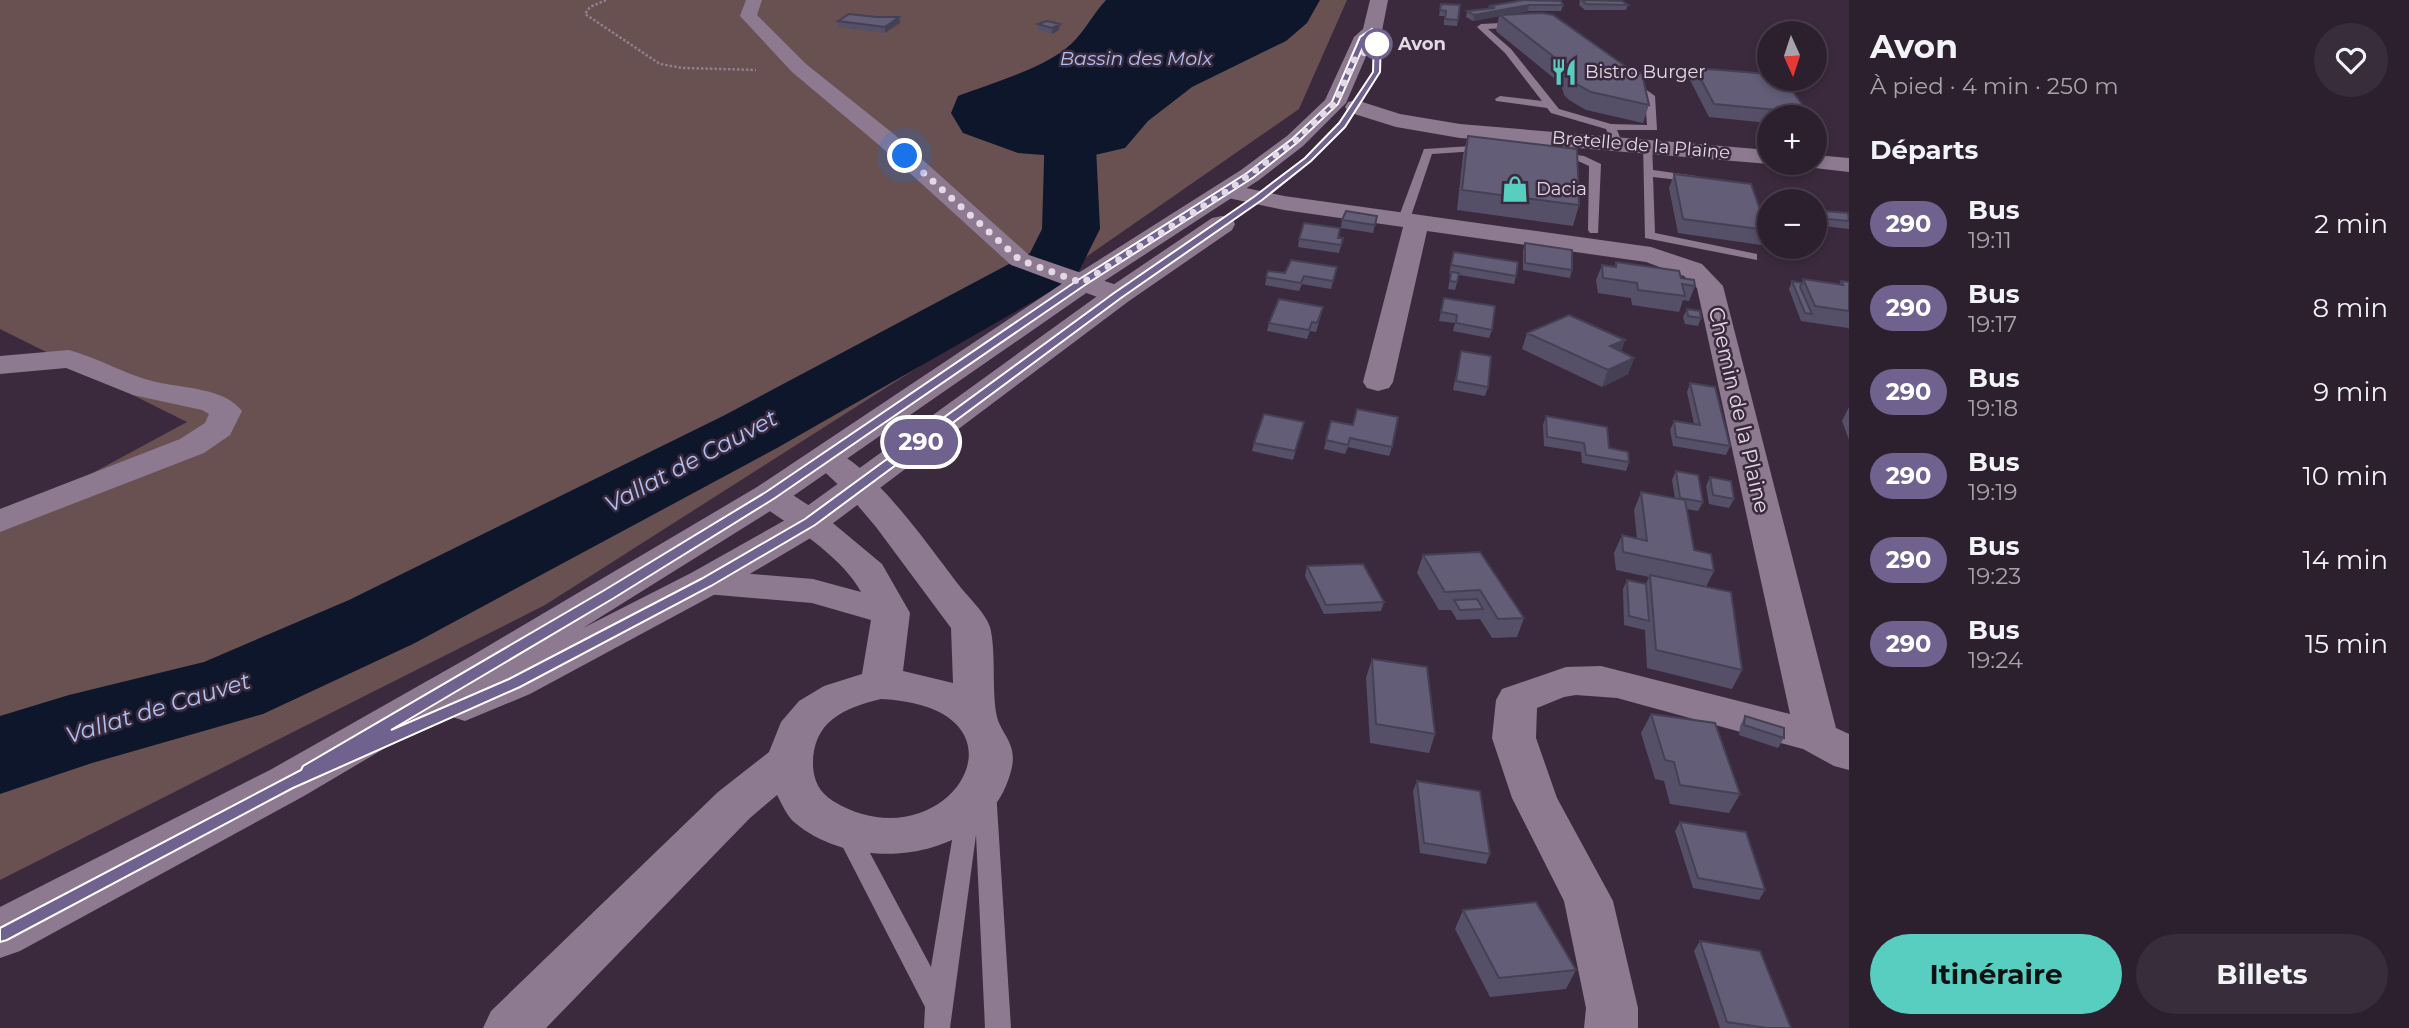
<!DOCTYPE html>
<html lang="fr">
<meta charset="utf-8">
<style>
:root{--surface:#2c202e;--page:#382d3a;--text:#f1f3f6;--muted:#a6a3aa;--line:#483e4a;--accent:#58cec0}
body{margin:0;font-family:Montserrat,sans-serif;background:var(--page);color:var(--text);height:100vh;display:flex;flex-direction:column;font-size:26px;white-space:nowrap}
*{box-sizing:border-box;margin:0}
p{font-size:23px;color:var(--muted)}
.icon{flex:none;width:38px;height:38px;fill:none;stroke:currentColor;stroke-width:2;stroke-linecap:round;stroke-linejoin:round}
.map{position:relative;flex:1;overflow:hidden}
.drawer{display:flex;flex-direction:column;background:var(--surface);width:560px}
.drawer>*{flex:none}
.badge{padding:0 14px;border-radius:23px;font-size:24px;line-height:46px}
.needle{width:46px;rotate:177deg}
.buttons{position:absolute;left:1757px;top:21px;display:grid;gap:14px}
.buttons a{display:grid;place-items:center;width:70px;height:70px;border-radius:50%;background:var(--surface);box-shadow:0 4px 10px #0003,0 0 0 2px var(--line);font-size:35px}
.you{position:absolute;width:35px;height:35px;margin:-18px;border:5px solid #fff;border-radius:50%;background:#1a73e8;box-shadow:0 0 0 10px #1a73e833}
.map>.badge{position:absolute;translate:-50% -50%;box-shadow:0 0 0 4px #fff}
h2{padding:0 21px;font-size:26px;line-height:63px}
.round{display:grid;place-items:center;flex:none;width:74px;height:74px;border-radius:37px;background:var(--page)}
.summary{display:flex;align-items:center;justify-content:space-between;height:119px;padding:0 21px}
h1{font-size:33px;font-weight:700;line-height:52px}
.button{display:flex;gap:14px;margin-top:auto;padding:14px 21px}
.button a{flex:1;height:80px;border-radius:42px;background:var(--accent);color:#111;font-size:28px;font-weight:700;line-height:80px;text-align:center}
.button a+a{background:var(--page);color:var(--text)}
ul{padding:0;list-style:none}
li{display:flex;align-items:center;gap:21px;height:84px;padding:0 21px}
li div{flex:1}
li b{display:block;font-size:26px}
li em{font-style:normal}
li .badge{min-width:77px;font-weight:700;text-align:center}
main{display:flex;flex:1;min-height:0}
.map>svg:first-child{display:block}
.green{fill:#695051}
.water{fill:#0e162b}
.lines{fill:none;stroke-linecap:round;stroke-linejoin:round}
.river{fill:#0e162b;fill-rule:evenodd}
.path{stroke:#8e8090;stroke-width:2.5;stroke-dasharray:2.5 2;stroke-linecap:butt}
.service{fill:#8e7a90;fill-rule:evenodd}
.minor{fill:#8e7a90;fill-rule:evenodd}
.secondary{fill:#8e7a90;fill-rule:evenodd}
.wall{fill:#555067}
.shaded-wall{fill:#454154}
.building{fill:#635d78;stroke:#454154;stroke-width:2}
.line{fill:#70628f;stroke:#fff;stroke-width:2;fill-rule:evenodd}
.walk{stroke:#e3d8e5;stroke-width:7;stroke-dasharray:0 12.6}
.stop-dot{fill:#fff;stroke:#70628f;stroke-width:3.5}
.labels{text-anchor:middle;stroke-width:5;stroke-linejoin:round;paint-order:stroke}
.far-stop-label{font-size:18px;font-weight:bold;fill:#e3d8e5;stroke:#3b2a3d;text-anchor:start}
.far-poi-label{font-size:18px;fill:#e3d8e5;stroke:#3b2a3d;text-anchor:start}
.far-street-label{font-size:18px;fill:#e3d8e5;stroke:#3b2a3d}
.far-water-label{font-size:19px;font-style:italic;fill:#adc2f3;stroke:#3b2a3d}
.street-label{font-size:21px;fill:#e3d8e5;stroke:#3b2a3d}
.water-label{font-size:23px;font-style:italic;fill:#adc2f3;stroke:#3b2a3d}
</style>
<main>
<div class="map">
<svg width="1849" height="1028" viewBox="0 0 1849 1028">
<rect width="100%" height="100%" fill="#3b2a3d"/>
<path class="green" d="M0,0H1347L1299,109L1030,296L545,605L0,880V523L187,422L0,329Z"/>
<path class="water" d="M1106,0H1320L1307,23L1286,41L1192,87L1148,121L1125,148L1082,158L1018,153L963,133L951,113L958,96C989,84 1038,70 1064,50C1082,37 1091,16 1106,0Z"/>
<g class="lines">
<path class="river" d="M1185,0H1223L1226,15L1220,23L1131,75L1099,103L1095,127L1100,229L1076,277L777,448L413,644L263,714L92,763L0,794V716L69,695L204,662L349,600L723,416L1030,253L1042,229L1045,127L1053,98L1059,88L1099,57L1186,10Z"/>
<path class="path" d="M606,0L590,7L585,14L660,64L683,68L756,70"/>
<path class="service" d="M1521,22L1518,27L1488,29L1511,49L1559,109L1611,124L1647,125L1645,97L1624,81L1622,79L1627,76L1655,96L1657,130H1617L1622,142L1617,145L1613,144L1606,129L1551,113L1547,108L1496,101L1495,99L1500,96L1542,101L1505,53L1477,27L1481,24Z
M1643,143L1652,145L1653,170L1696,176L1702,179L1696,182L1653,177L1655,233L1757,254V260L1645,238Z
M1488,145L1493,148L1492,150L1432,154L1410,219L1400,222L1398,219L1424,149Z
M1554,152L1584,156L1601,164L1598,233H1590L1588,230L1589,166L1578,161L1550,157V153Z
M985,781L993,784L996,790L1011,1028H985L976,835L950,1028H924L925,1007L835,832L839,825L847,823L855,825L931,967L957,810L960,804L968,801L974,803V790L977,784Z"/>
<path class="minor" d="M746,0H762L757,15L806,64L895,135L1029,255L1128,289L1132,295L1128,301L1118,303L1108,301L1011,265L879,145L792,72L740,16Z
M1227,184L1284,196L1651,247L1702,264L1723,286L1836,728L1849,734V770L1834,766L1803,749L1617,698L1576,695L1564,697L1537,708L1536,738L1557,798L1613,901L1638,1008V1028H1584L1586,1008L1564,901L1512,798L1492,738L1496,700L1502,689L1566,667L1601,666L1790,714L1697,288L1684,276L1646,262L1427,231L1393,382L1389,388L1378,391L1367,388L1363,382L1403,227L1284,210L1219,196L1215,191L1219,186Z
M69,350C99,358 126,375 156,382C182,388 225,388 242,411L230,435L204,453L0,532V509L180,439L205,423L209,414L202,410L133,395L66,368L0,374V356Z
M826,448C869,459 930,548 958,584C967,596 985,612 990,627C996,650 992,686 996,712C999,734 1019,742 1011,771C988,861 858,877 794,822C787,816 782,804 777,795L750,818L546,1028H483L491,1011L718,792L769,752L781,722L799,701L824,686L862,674L871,620L812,603L706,594L693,591L687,582L693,573L706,570L813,579L861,592C848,567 816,542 792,526C779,517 762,508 753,495L758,488L770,485L782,488L822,514L882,564L910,613L903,671L953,683L951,628L876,527L848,494L810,458L814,451ZM881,699C1047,707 947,870 833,801C819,792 814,781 813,766C812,722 843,708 881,699Z"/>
<path class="secondary" d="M1370,0H1388L1382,31L1373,40L1346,103L1303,146L1259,180L1092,289L783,503L583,628L691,573L796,514L1107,289L1212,218L1222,216L1232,218L1235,224L1232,230L1129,301L824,530L721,591L530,694L465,721L449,716L446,712L304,796L20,951L0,958V907L270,770L473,655L757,487L1072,277L1241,170L1287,136L1325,100L1354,37L1363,29Z
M1356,100L1400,114L1460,124L1769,150V163H1775L1769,164L1460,138L1396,127L1348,112L1345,107L1348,102Z
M1815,155L1849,158V172L1806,167L1803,163H1815Z"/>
</g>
<path class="wall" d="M1580,0H1598L1628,5L1626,10H1585L1579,5Z
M1441,4L1458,20L1457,26L1444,25V16H1439Z
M1563,5L1561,11H1528L1507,15L1649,105L1643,123L1586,110L1569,100L1564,95L1561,84L1496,31L1499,16L1473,21L1466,17L1467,11L1488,9L1489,6Z
M899,17L900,23L885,33L838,27V21Z
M1038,24H1060L1059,30L1052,34L1038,30Z
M1695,68L1808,113L1806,117H1769V123L1709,117L1690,80Z
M1468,136L1579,205L1573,226L1457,210L1463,155Z
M1674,174L1767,230L1761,245L1678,233L1669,188Z
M1823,211L1848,214L1849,211V229L1824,226L1820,218Z
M1377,216L1373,233L1341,228L1342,220Z
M1338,238H1343L1339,253L1298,247L1299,239Z
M1525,243L1572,270L1570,278L1523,270V251Z
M1454,252L1516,276L1514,284L1459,275L1455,290L1448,289L1451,273H1449Z
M1616,262L1681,278L1695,286L1689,301L1683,300L1679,312L1632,305L1631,298L1598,293L1596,280L1602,265L1614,267Z
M1337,267L1331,289L1302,284L1299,291L1265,285L1268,271L1285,273Z
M1803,279L1839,285L1841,281L1849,282V329L1848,328L1801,321L1789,289L1792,281L1802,283Z
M1444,298L1492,330L1489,338L1453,331L1455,323L1439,321Z
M1687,309L1701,318L1698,326L1685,324L1683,317Z
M1321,315L1316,332L1310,331L1307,339L1267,331L1269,323Z
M1527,333L1625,340L1621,351L1634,358L1628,374L1602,387L1522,349Z
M1461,351L1488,387L1485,396L1453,390Z
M1690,383L1730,446L1726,455L1673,446L1670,430L1674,421L1694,424L1687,392Z
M1849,407V440L1842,421Z
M1546,416L1609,448L1629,462L1626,471L1582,463L1581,452L1544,446L1543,425Z
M1331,421L1392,447L1389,456L1348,447L1345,454L1324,449Z
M1302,430L1293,460L1252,451L1254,443Z
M1676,471L1703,502L1698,511L1687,509L1694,550L1714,571L1706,587L1742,670L1732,689L1647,668L1645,630L1624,625L1623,589L1627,580L1646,584L1649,577L1616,570L1614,553L1622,535L1637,539L1634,510L1641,492L1675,498L1672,480Z
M1710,477L1734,499L1729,508L1709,504L1706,486Z
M1423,555L1524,618L1517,637L1492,638L1480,619L1457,620L1451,610H1439L1417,573Z
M1307,566L1384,602L1381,611L1324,614L1305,576Z
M1372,659L1435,734L1429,753L1370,743L1366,678Z
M1651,714L1740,794L1729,813L1670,804L1664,781L1655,779L1641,733Z
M1745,716L1784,738L1778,748L1739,735L1740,726Z
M1417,781L1490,854L1486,864L1420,853L1413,791Z
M1680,822L1765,890L1759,900L1693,888L1675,831Z
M1463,910L1576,970L1566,989L1490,997L1455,929Z
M1700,941L1791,1028H1720L1694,951Z"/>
<path class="shaded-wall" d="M1529,5L1528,11L1473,21L1474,15Z
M899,17L900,23L885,33V27Z
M1060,24L1059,30L1052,34V28Z
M1625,340L1619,356L1610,346Z
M1634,358L1628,374L1602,387L1608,370Z"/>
<path class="building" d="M1524,0L1561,1L1563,5H1529L1474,15L1467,11L1495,8L1489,6Z
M1582,0L1622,1L1628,5L1586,4Z
M1441,4L1460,5L1458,20L1445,19L1446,11L1440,10Z
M1542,13L1553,15L1625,66L1642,74L1649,105L1591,92L1575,83L1570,78L1567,67L1500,15Z
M849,14L876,17H899L885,27L838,21Z
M1047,21L1060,24L1052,28L1038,24Z
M1695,68L1769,74V79H1784L1808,113L1714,104Z
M1468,136L1577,149L1579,205L1462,190Z
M1674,174L1751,184L1767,230L1683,219Z
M1346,211L1377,216L1375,225L1342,220Z
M1823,211L1848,213L1849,221L1827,219Z
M1304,223L1340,228L1338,238H1343L1341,245L1299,239Z
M1525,243L1572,250V270L1525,263Z
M1454,252L1518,262L1516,276L1451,265Z
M1291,260L1337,267L1333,281L1304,276L1301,283L1266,277L1268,271L1285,273Z
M1616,262L1679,271L1681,278L1694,280L1695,286L1682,284L1685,296L1638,290L1637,283L1603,278L1602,265L1616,267Z
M1451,272L1459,273L1457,282L1450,281Z
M1803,279L1843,285L1841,281L1849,282V311L1815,306Z
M1792,281L1802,283L1800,287L1812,314L1805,313Z
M1444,298L1495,306L1492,330L1456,323L1457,315L1441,312Z
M1279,299L1323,307L1317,323L1312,322L1309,330L1269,323Z
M1687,309L1700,311L1701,318L1688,316Z
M1569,315L1625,340L1610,346L1634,358L1608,370L1527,333Z
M1461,351L1491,356L1488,387L1456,381Z
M1690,383L1715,387L1730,446L1676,437L1674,421L1700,425Z
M1357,409L1398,417L1392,447L1350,438L1348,445L1326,440L1331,421L1353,425Z
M1264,414L1304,422L1295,451L1254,443Z
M1546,416L1607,427L1609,448L1628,452L1629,462L1586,455L1584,443L1547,437Z
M1676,471L1698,475L1703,502L1680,498Z
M1710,477L1731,481L1734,499L1713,495Z
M1641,492L1685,500L1694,550L1711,554L1714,571L1623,552L1622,535L1647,541Z
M1480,552L1524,618L1498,619L1480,590L1445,592L1423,555Z
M1363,564L1384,602L1326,605L1307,566Z
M1650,575L1731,592L1742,670L1656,650Z
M1627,580L1646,584L1649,621L1629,616Z
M1477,599L1483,609L1460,610L1454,600Z
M1372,659L1427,667L1435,734L1376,724Z
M1651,714L1715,723L1740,794L1680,785L1674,762L1665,760Z
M1745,716L1784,728V738L1744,725Z
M1417,781L1480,791L1490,854L1424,843Z
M1680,822L1746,832L1765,890L1698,878Z
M1536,902L1576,970L1499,978L1463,910Z
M1700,941L1760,951L1791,1028H1767L1727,1022Z"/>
<path class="line" d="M1372,29L1381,38L1380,72L1345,127L1311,161L1262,200L1121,298L815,525L711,586L520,687L293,788L7,940L0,942V928L301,770L303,766L603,591L766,492L1078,280L1247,173L1292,139L1332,102L1360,37ZM1371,34L1374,38L1373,72L1339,123L1305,158L1255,196L1114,293L805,519L701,579L509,679L391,730L614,598L775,498L1085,285L1254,177L1298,142L1338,104L1367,38Z"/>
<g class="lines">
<path class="walk" d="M905,156L1020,260L1082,283L1227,191L1295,141L1335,103L1355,59L1377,44"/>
</g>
<defs>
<symbol id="restaurant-bare" viewBox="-9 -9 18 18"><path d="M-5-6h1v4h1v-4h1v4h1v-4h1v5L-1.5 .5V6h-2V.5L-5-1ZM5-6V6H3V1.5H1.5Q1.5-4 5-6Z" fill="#58cec0" stroke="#3b2a3d" stroke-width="2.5" paint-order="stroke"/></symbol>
<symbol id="shop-bare" viewBox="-9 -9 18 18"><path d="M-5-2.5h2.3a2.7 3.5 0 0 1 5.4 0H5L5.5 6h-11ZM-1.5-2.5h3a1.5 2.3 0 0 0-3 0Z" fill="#58cec0" stroke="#3b2a3d" stroke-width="2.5" paint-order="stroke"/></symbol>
</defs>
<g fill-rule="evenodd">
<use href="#restaurant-bare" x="1545" y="53" width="38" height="38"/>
<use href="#shop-bare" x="1496" y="170" width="38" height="38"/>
</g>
<circle class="stop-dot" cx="1377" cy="44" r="14"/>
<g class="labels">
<g class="far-stop-label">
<text x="1398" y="50">Avon</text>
</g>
<g class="far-poi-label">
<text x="1585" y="78">Bistro Burger</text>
<text x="1536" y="195">Dacia</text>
</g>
<g class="far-street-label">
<text transform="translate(1641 145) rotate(5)" y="6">Bretelle de la Plaine</text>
</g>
<g class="far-water-label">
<text x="1136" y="65">Bassin des Molx</text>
</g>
<g class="street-label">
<text transform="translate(1739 410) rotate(77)" y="7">Chemin de la Plaine</text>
</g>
<g class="water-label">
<text transform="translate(691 461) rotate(-28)" y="8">Vallat de Cauvet</text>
<text transform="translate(158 708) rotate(-17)" y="8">Vallat de Cauvet</text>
</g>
</g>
</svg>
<div class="buttons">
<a><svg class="needle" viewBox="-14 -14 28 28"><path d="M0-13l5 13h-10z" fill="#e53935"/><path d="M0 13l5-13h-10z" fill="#a6a3aa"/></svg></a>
<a>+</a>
<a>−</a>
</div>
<div class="you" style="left:905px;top:156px"></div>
<b class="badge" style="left:921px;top:442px;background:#70628f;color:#fff">290</b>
</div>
<section class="drawer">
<div class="summary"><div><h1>Avon</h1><p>À pied · 4 min · 250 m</p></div><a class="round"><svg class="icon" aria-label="heart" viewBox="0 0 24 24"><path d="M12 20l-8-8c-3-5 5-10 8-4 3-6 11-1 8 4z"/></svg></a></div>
<h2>Départs</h2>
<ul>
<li><span class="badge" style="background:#70628f;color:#fff">290</span><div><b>Bus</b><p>19:11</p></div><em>2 min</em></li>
<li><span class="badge" style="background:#70628f;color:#fff">290</span><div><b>Bus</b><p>19:17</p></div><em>8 min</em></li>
<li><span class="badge" style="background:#70628f;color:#fff">290</span><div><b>Bus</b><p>19:18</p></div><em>9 min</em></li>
<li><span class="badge" style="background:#70628f;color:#fff">290</span><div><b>Bus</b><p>19:19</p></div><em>10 min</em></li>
<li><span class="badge" style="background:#70628f;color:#fff">290</span><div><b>Bus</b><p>19:23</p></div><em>14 min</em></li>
<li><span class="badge" style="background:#70628f;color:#fff">290</span><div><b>Bus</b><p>19:24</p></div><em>15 min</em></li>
</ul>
<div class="button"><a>Itinéraire</a><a>Billets</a></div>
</section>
</main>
